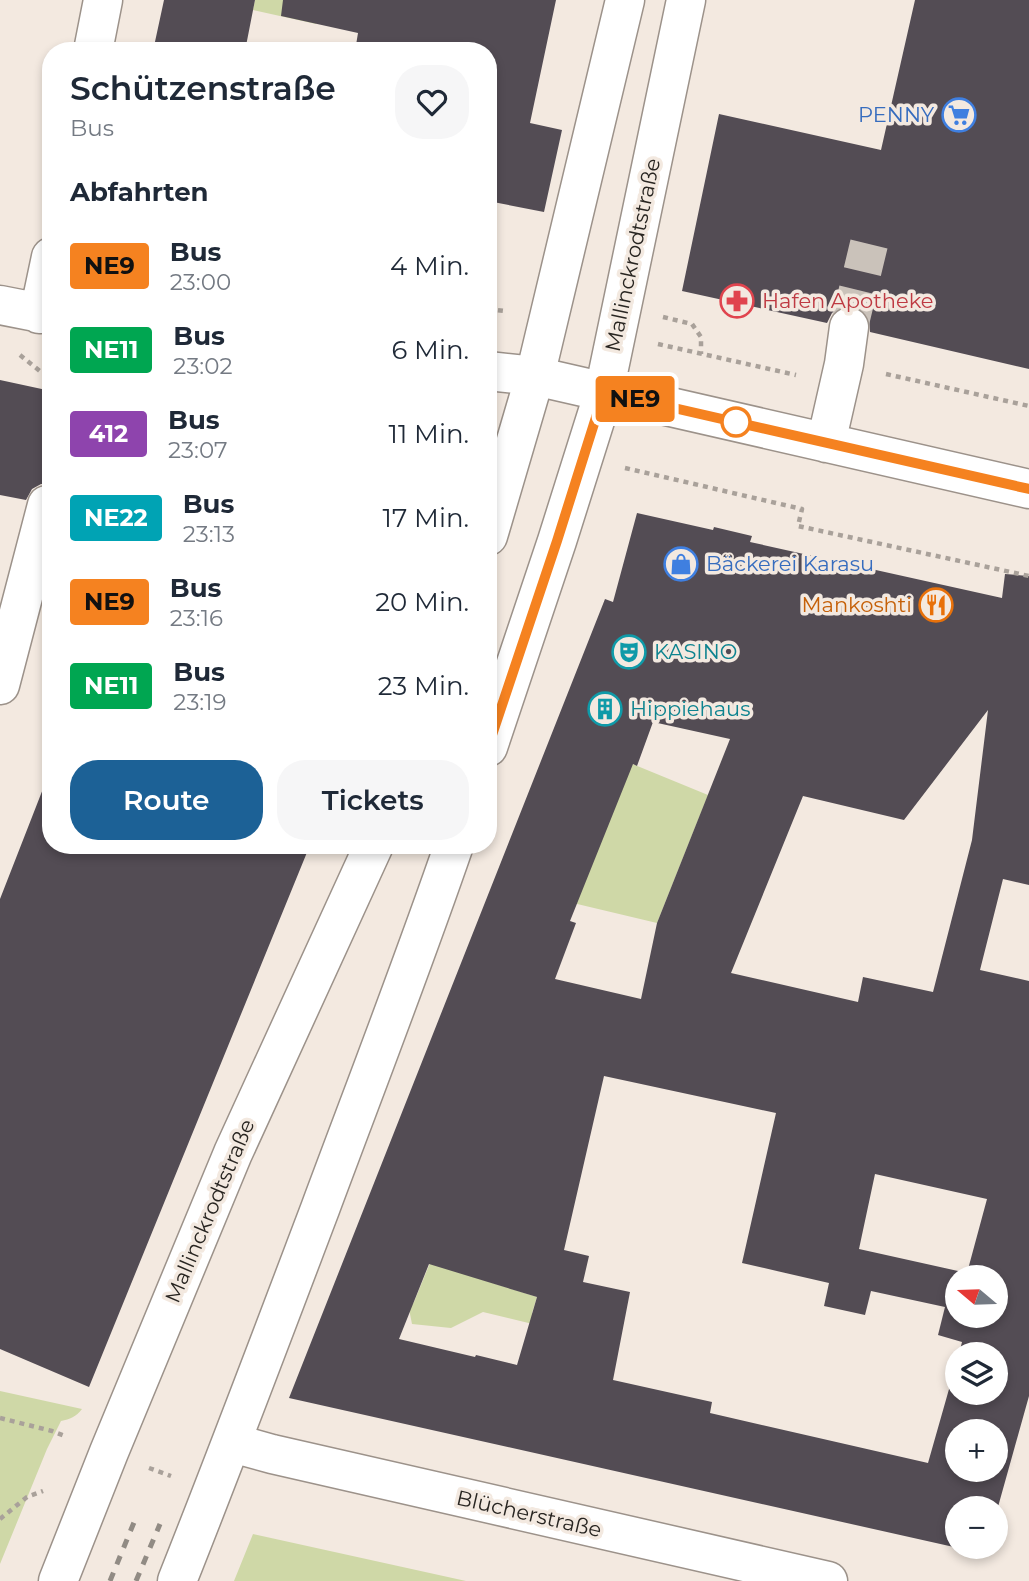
<!DOCTYPE html>
<html lang="de">
<meta charset="utf-8">
<style>
:root{--surface:#fff;--page:#f6f6f7;--text:#1f2937;--muted:#747a83;--accent:#1c6196}
body{margin:0;font-family:Montserrat,sans-serif;background:var(--page);color:var(--text);height:100vh;display:flex;flex-direction:column;font-size:26px;white-space:nowrap}
*{box-sizing:border-box;margin:0}
p{font-size:23px;color:var(--muted)}
.icon{flex:none;width:38px;height:38px;fill:none;stroke:currentColor;stroke-width:2;stroke-linecap:round;stroke-linejoin:round}
.map{position:relative;flex:1;overflow:hidden}
.panel{position:absolute;left:42px;top:42px;width:455px;height:812px;display:flex;flex-direction:column;background:var(--surface);border-radius:28px;box-shadow:0 4px 10px #0003}
.panel>*{flex:none}
.badge{padding:0 14px;border-radius:5px;font-size:24px;line-height:46px}
.needle{width:46px;rotate:289deg}
.tools{position:absolute;left:945px;top:1265px;display:grid;gap:14px}
.tools a{display:grid;place-items:center;width:63px;height:63px;border-radius:50%;background:var(--surface);box-shadow:0 4px 10px #0003;font-size:35px}
.map>.badge{position:absolute;translate:-50% -50%;box-shadow:0 0 0 4px #fff}
h2{padding:0 28px;font-size:26px;line-height:63px}
.round{display:grid;place-items:center;flex:none;width:74px;height:74px;border-radius:28px;background:var(--page)}
.summary{display:flex;align-items:center;justify-content:space-between;height:119px;padding:0 28px}
h1{font-size:33px;font-weight:600;line-height:52px}
.cta{display:flex;gap:14px;margin-top:auto;padding:14px 28px}
.cta a{flex:1;height:80px;border-radius:28px;background:var(--accent);color:#fff;font-size:28px;font-weight:600;line-height:80px;text-align:center}
.cta a+a{background:var(--page);color:var(--text)}
ul{padding:0;list-style:none}
li{display:flex;align-items:center;gap:21px;height:84px;padding:0 28px}
li div{flex:1}
li b{display:block;font-size:26px}
li em{font-style:normal}
li .badge{min-width:77px;font-weight:700;text-align:center}
.map>svg:first-child{display:block}
.green{fill:#cfd8a7}
.building{fill:#534c54;fill-rule:evenodd}
.lines{fill:none;stroke-linecap:round;stroke-linejoin:round}
.minor-tunnel{stroke:#cac2ba;stroke-width:38;stroke-dasharray:38 19;stroke-linecap:butt}
.minor-casing{stroke:#9c928a;stroke-width:41}
.major-casing{stroke:#9c928a;stroke-width:41}
.path{stroke:#a9a19a;stroke-width:4.5;stroke-dasharray:5 5;stroke-linecap:butt}
.minor{stroke:#fff;stroke-width:38}
.major{stroke:#fff;stroke-width:38}
.rail{stroke:#918b84;stroke-width:5;stroke-dasharray:9 9;stroke-linecap:butt}
.line-casing{stroke:#fff;stroke-width:16}
.line{stroke:#f58220;stroke-width:10}
.stop-dot{fill:#fff;stroke:#f58220;stroke-width:3.5}
.labels{text-anchor:middle;stroke-width:7;stroke-linejoin:round;paint-order:stroke}
.shop-label{font-size:21px;fill:#366cbe;stroke:#f3e9e0;text-anchor:end}
.street-label{font-size:21px;fill:#282521;stroke:#f3e9e0}
.health-label{font-size:21px;fill:#be3a42;stroke:#f3e9e0;text-anchor:start}
.food-label{font-size:21px;fill:#c56008;stroke:#f3e9e0;text-anchor:end}
.culture-label{font-size:21px;fill:#0d838f;stroke:#f3e9e0;text-anchor:start}
</style>
<div class="map">
<svg width="1029" height="1581" viewBox="0 0 1029 1581">
<rect width="100%" height="100%" fill="#f3e9e0"/>
<path class="green" d="M255,0H322L316,24L253,10Z
M630,763L708,795L657,923L573,903Z
M430,1263L537,1297L532,1313L548,1317L545,1327L483,1312L451,1328L412,1324L409,1309L414,1302Z
M0,1391L82,1409C76,1417 70,1419 61,1421L47,1449L0,1564Z
M253,1534L466,1581H234Z"/>
<path class="building" d="M164,0H255L245,51H153Z
M283,0H556L530,123L562,130L544,212L488,201V51H355L358,33L281,16Z
M915,0H1029V369L870,332L869,318L863,310L853,305L840,307L832,313L827,323L682,291L719,114L881,150Z
M0,380L51,391V484H41L32,489L26,500L0,495Z
M637,513L713,530L714,527L752,536L750,542L1002,598L1005,574L1029,576V885L1003,879L980,970L1029,981V1396L996,1514V1508H957V1547H987L985,1554L289,1398L605,599L613,602ZM988,710L972,840L933,992L863,977L858,1002L731,973L803,796L904,820ZM653,722L730,739L657,923L641,999L555,979L576,923L570,921L633,764L637,766ZM604,1076L776,1113L742,1263L829,1283L824,1306L865,1315L871,1291L945,1307L938,1335L962,1342L959,1354H996V1393H957V1361L928,1463L710,1413L712,1402L613,1380L630,1292L583,1282L589,1256L564,1250ZM875,1174L987,1199L967,1273L859,1249ZM429,1264L537,1297L517,1365L476,1355L475,1357L399,1339ZM957,1278H996V1316H957ZM957,1432H996V1470H957Z
M48,776L51,777V845H310L89,1387L0,1349V899Z"/>
<g class="lines">
<path class="minor-tunnel" d="M849,327L869,244"/>
<defs>
<path id="minor" d="M93,51L103,0
M0,305L51,315
M39,314L51,257
M488,371L535,376L1029,489
M826,443L844,364L849,327
M0,685L47,505
M232,1443L272,1454L828,1581"/>
<path id="major" d="M488,536L535,376L625,0
M488,747L557,541L604,392L686,0
M58,1581L109,1452L233,1153L374,845
M177,1581C226,1458 273,1333 320,1209C365,1088 412,967 454,845"/>
</defs>
<use href="#minor" class="minor-casing"/>
<use href="#major" class="major-casing"/>
<path class="path" d="M488,309L505,311
M663,317L692,324L701,337V354
M658,344L796,375
M20,355L46,376L51,377
M886,374L1029,406
M625,468L802,509L798,526L1029,576
M0,1418L52,1431L65,1436
M149,1468L171,1476
M0,1519L27,1497L43,1491"/>
<use href="#minor" class="minor"/>
<use href="#major" class="major"/>
<path class="rail" d="M110,1581L137,1515
M136,1581L160,1524"/>
</g>
<g class="lines">
<defs>
<path id="line" d="M488,747L557,541L604,392L1029,489"/>
</defs>
<use href="#line" class="line-casing"/>
<use href="#line" class="line"/>
</g>
<defs>
<symbol id="supermarket-ring" viewBox="-11 -11 22 22"><circle r="9.5" fill="#f3e9e0" stroke="#3f7fe0" stroke-width="1.5"/><path d="M-6-5.5h2.5l.6 2H6L4.5 2H-2.5L-4.4-4H-6ZM-1.5 3.2a1.3 1.3 0 1 0 .1 0ZM3 3.2a1.3 1.3 0 1 0 .1 0Z" fill="#3f7fe0"/></symbol>
<symbol id="pharmacy-ring" viewBox="-11 -11 22 22"><circle r="9.5" fill="#f3e9e0" stroke="#e0444e" stroke-width="1.5"/><path d="M-2-6h4v4h4v4h-4v4h-4v-4h-4v-4h4Z" fill="#e0444e"/></symbol>
<symbol id="shop-ring" viewBox="-11 -11 22 22"><circle r="9.5" fill="#f3e9e0" stroke="#3f7fe0" stroke-width="1.5"/><path d="M-5-2.5h2.3a2.7 3.5 0 0 1 5.4 0H5L5.5 6h-11ZM-1.5-2.5h3a1.5 2.3 0 0 0-3 0Z" fill="#3f7fe0"/></symbol>
<symbol id="restaurant-ring" viewBox="-11 -11 22 22"><circle r="9.5" fill="#f3e9e0" stroke="#e8710a" stroke-width="1.5"/><path d="M-5-6h1v4h1v-4h1v4h1v-4h1v5L-1.5 .5V6h-2V.5L-5-1ZM5-6V6H3V1.5H1.5Q1.5-4 5-6Z" fill="#e8710a"/></symbol>
<symbol id="theatre-ring" viewBox="-11 -11 22 22"><circle r="9.5" fill="#f3e9e0" stroke="#0f9aa8" stroke-width="1.5"/><path d="M-5-5.5Q0-4 5-5.5V0Q5 5 0 6Q-5 5-5 0ZM-3.3-2.5H-1v1.5H-3.3ZM1-2.5H3.3v1.5H1ZM-2.8 1Q0 5.5 2.8 1Z" fill="#0f9aa8"/></symbol>
<symbol id="building-ring" viewBox="-11 -11 22 22"><circle r="9.5" fill="#f3e9e0" stroke="#0f9aa8" stroke-width="1.5"/><path d="M-4-6H4V6H1V3H-1V6H-4ZM-2.5-4.3h1.7v1.8h-1.7ZM.8-4.3h1.7v1.8H.8ZM-2.5-1h1.7V.8h-1.7ZM.8-1h1.7V.8H.8Z" fill="#0f9aa8"/></symbol>
</defs>
<g fill-rule="evenodd">
<use href="#supermarket-ring" x="940" y="96" width="38" height="38"/>
<use href="#pharmacy-ring" x="718" y="282" width="38" height="38"/>
<use href="#shop-ring" x="662" y="545" width="38" height="38"/>
<use href="#restaurant-ring" x="917" y="586" width="38" height="38"/>
<use href="#theatre-ring" x="610" y="633" width="38" height="38"/>
<use href="#building-ring" x="586" y="690" width="38" height="38"/>
</g>
<circle class="stop-dot" cx="736" cy="422" r="14"/>
<g class="labels">
<g class="shop-label">
<text x="934" y="122">PENNY</text>
<text x="706" y="571" text-anchor="start">Bäckerei Karasu</text>
</g>
<g class="street-label">
<text transform="translate(633 255) rotate(-78)" y="7">Mallinckrodtstraße</text>
<text transform="translate(210 1211) rotate(-67)" y="7">Mallinckrodtstraße</text>
<text transform="translate(529 1514) rotate(13)" y="7">Blücherstraße</text>
</g>
<g class="health-label">
<text x="762" y="308">Hafen Apotheke</text>
</g>
<g class="food-label">
<text x="912" y="612">Mankoshti</text>
</g>
<g class="culture-label">
<text x="654" y="659">KASINO</text>
<text x="630" y="716">Hippiehaus</text>
</g>
</g>
</svg>
<div class="tools">
<a><svg class="needle" viewBox="-14 -14 28 28"><path d="M0-13l5 13h-10z" fill="#e53935"/><path d="M0 13l5-13h-10z" fill="#747a83"/></svg></a>
<a><svg class="icon" aria-label="layers" viewBox="0 0 24 24"><path d="M12 4l9 5-9 5-9-5zM3 14l9 5 9-5"/></svg></a>
<a>+</a>
<a>−</a>
</div>
<b class="badge" style="left:635px;top:399px;background:#f58220;color:#111">NE9</b>
<section class="panel">
<div class="summary"><div><h1>Schützenstraße</h1><p>Bus</p></div><a class="round"><svg class="icon" aria-label="heart" viewBox="0 0 24 24"><path d="M12 20l-8-8c-3-5 5-10 8-4 3-6 11-1 8 4z"/></svg></a></div>
<h2>Abfahrten</h2>
<ul>
<li><span class="badge" style="background:#f58220;color:#111">NE9</span><div><b>Bus</b><p>23:00</p></div><em>4 Min.</em></li>
<li><span class="badge" style="background:#00a651;color:#fff">NE11</span><div><b>Bus</b><p>23:02</p></div><em>6 Min.</em></li>
<li><span class="badge" style="background:#8e44ad;color:#fff">412</span><div><b>Bus</b><p>23:07</p></div><em>11 Min.</em></li>
<li><span class="badge" style="background:#00a3b4;color:#fff">NE22</span><div><b>Bus</b><p>23:13</p></div><em>17 Min.</em></li>
<li><span class="badge" style="background:#f58220;color:#111">NE9</span><div><b>Bus</b><p>23:16</p></div><em>20 Min.</em></li>
<li><span class="badge" style="background:#00a651;color:#fff">NE11</span><div><b>Bus</b><p>23:19</p></div><em>23 Min.</em></li>
</ul>
<div class="cta"><a>Route</a><a>Tickets</a></div>
</section>
</div>
